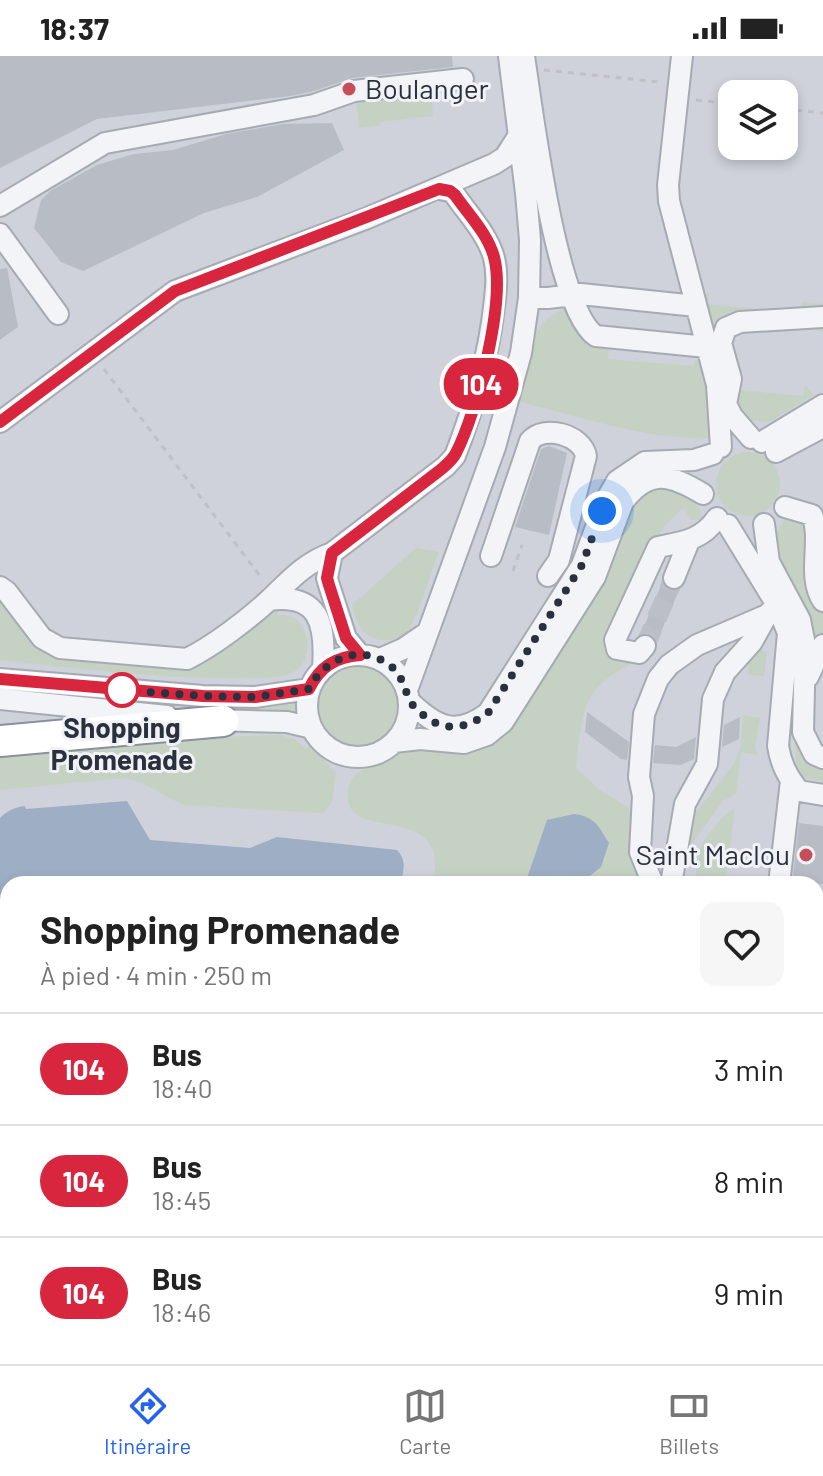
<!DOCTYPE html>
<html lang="fr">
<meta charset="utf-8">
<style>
:root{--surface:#fff;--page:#f6f6f6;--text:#222;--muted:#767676;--line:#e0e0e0;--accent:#2563eb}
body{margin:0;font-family:Barlow,sans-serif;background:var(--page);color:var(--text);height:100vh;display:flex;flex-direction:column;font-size:30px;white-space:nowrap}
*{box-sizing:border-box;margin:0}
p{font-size:26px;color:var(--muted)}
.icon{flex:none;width:44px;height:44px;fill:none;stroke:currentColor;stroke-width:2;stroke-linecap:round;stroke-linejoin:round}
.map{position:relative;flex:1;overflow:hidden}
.details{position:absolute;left:0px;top:820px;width:824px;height:488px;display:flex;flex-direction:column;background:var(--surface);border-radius:24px 24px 0 0;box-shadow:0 4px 12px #0003}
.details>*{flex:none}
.badge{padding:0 16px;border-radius:26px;font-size:28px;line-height:52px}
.buttons{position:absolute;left:718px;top:24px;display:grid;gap:16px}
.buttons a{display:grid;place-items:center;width:80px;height:80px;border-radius:16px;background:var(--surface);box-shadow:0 4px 12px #0003;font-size:40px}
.you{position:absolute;width:40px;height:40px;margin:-20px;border:6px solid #fff;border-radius:50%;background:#1a73e8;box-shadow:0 0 0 12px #1a73e833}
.map>.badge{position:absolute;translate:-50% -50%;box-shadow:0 0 0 4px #fff}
.round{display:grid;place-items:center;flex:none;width:84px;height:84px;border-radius:16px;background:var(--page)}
.summary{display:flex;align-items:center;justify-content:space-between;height:136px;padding:0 40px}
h1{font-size:38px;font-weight:700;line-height:60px}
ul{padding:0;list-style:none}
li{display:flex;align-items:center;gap:24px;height:112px;padding:0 40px;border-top:2px solid var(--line)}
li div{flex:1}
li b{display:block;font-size:30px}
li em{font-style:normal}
li .badge{min-width:88px;font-weight:700;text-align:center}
.status{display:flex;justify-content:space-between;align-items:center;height:56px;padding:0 40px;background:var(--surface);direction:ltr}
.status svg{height:22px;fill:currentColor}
.tab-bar{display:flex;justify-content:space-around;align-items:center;height:112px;border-top:2px solid var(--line);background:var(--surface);font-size:22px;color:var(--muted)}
.tab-bar a{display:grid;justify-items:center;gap:4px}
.tab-bar .active{color:var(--accent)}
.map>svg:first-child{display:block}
.built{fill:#cfd2da;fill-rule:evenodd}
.green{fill:#c5d1c2}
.water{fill:#9eafc5}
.building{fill:#b8bcc5}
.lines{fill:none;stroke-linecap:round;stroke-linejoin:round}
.minor-tunnel{stroke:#bcbfc6;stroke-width:20;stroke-dasharray:20 10;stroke-linecap:butt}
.minor-casing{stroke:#a6aab2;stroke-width:24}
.highway-casing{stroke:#89909e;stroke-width:34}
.path{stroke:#bfc1c7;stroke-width:3;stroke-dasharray:6 6;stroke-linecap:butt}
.minor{stroke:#f3f4f7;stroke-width:20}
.highway{stroke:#fff;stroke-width:30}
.line-casing{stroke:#fff;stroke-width:18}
.line{stroke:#d7263d;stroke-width:12}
.walk{stroke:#2a303e;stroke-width:8;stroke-dasharray:0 14.4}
.poi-dot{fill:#c44f59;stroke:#f0f2f6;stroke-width:3}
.stop-dot{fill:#fff;stroke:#d7263d;stroke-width:4}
.labels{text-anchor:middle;stroke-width:6;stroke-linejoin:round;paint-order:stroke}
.poi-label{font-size:28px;fill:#2a303e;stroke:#f0f2f6;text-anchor:start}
.stop-label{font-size:28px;font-weight:bold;fill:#2a303e;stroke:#f0f2f6}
</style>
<div class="status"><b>18:37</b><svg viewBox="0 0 49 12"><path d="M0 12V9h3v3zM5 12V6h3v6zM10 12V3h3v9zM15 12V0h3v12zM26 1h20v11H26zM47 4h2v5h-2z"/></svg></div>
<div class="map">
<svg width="823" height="1308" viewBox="0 0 823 1308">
<rect width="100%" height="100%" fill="#e1e3e8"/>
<path class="built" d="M0,0H823V987H816V828H8V907H0ZM732,38H784V90H732Z"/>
<path class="green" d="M430,28L433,60L380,66V69L359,72L356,39Z
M709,237L708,248L799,257L802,246L823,248V258L733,262L726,324L703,244L704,238Z
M571,251L609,289L608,303L694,310L695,304H701L717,370L713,382C650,385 582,361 520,346C528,305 525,264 571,251Z
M823,265V275C794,273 756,266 730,281L739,334L803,340L805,329L814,339L769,366L741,364L735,355L726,288L733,273Z
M716 428a32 32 0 1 1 64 0a32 32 0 1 1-64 0Z
M662,430C680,436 699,441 702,461L699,464H692L683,452L664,470L607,592L643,602C581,631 584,648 576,712L600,734L632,754L635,807L641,828H434C434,816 437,804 432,792C414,753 338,783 349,731C353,712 373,712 387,704C396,699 403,692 415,691C425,690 435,696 445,697C462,699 477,694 492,687L632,450L647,434Z
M798,460L811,464L823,553V581L812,598L773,504V484L784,464Z
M416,492L439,496C431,515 420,557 409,573C402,584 388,586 376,583C360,578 356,563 352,549Z
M0,543L32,586L53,599L183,612L276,551L278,559C295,558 304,567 307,584C310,599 303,613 289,618C272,624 251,621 233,622C155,623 78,612 0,604Z
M762,589V595L767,596L764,620L747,618L749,606Z
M319 650a39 39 0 1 1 78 0a39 39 0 1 1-78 0Z
M53,637L192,650H247L296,646V657L281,654L192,656L52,643Z
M743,659L760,662L755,692L758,699L741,696L736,738L723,745L689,792H685L684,772L733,709L740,693Z
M280,679L294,683L306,693L310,689L336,717L332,746L323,757L183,749L142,727L124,722L0,734V701L148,683Z
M795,686L814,710L823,713V726L804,721L796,708Z
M735,752L726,820H745L740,828H692C699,817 695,803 701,791C707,778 723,759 735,752Z
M0,866L8,867V900L0,898Z
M816,931L823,932V993H816Z"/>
<path class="water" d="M127,745L150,784L250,792L277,781L397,794C407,805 404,814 400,828H8V848L0,846V762C7,755 15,751 25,750L26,753Z
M574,758C595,761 598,769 609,787L601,811L580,828H525L547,764Z"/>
<path class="building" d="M0,0H452L453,11L352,22L311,36L290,40L97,63L0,112Z
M332,67L344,94L257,141L204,157L83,215L61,206L34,172L41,144L50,135L97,109L134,98L173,94L226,78L283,68Z
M7,212L18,271L0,284V213Z
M549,390L567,397L549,479L515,471L541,393Z
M662,527L670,534H679L657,585L653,580L641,578Z
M587,656L629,686L627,704L621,703L585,676Z
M740,661L739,683L722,691L724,669Z
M696,681L694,703L681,709L653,707L655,689L676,691Z
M799,767L823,770V828H792Z"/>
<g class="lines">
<path class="minor-tunnel" d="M645,590L674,522"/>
<defs>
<path id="minor" d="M524,0C532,51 556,255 596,280L707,291
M682,0L668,129L669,145L717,329L721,391
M0,150L105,87L314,49L354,35L463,23
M0,178L58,258
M529,242H548L581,238L696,250
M722,340L732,360L751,382
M726,348L731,323L721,287L726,272L740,266L823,261
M0,366L175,235L365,163L494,108L505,101L519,79
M762,386L823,349
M776,396L823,371
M785,451L812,459C823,485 806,519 823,545
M764,468L769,506L800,564L805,589L803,676L814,698L823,702
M728,469L777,549L788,577L778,690C781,709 788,721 799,735L823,739
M332,497L327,522L329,529L346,582L360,599
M491,500L530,385C544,368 582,379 586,400L559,504L548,520
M674,522L689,485
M0,531L7,536L42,582L60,592L187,603C213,590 246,565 268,545C288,526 304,507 332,497L446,410L455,400C474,351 488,304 494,251C496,235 498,218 494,202C488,179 468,158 455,139L450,135L439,133
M269,544C320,537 326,569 323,612
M645,590L639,597L617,593L615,584L658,491C683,486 702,484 717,462
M307 650a51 51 0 1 1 102 0a51 51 0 1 1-102 0Z
M380,603L403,593L428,576
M808,621L823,589
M0,623L203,640L255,641L309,633
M407,634L495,391L521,297L529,242L530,184L526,137L509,0
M0,643L167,660
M410,646C436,671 456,681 488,657L582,509L606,444L617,425L645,406L694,404L713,398
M211,664L287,666L312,672
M394,686L420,683L464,687L487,679L503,666L595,521L623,446C649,412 670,418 703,438
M653,828L640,796L643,740L639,721L644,658L658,623L669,609L697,589L767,559L777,549
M671,828L685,748L707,708L713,643L725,616L752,586L767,559
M779,828L791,725
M816,922L823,923
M0,1036L8,1037"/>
<path id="highway" d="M0,685L223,665
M0,911L8,913
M0,951H8
M0,979H8
M816,1008L823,1009
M816,1039H823
M816,1062L823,1063
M816,1084L823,1085"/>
</defs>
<use href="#minor" class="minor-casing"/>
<use href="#highway" class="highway-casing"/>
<path class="path" d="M544,14L659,26
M696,44L732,48
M784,53L823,57
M104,313L263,524
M513,515L522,489
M0,1276L8,1268"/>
<use href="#minor" class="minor"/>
<use href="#highway" class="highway"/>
</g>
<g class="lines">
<defs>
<path id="line" d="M0,366L175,235L439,133L450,135L455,139C468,158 488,178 494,201C506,245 477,356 456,397C452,405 445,410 439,415L332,497L327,522L329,529L346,582L360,599C336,601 320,610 309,633L255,641L203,640L0,623"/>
</defs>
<use href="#line" class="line-casing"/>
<use href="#line" class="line"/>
<path class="walk" d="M122,634L203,640L255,641L309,633C324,602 363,586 392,611C402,620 404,631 409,643C411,649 417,653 421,657C442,677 467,673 488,657L582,509L602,455"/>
</g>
<g class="poi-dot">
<circle cx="349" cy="33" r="8"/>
<circle cx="806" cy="799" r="8"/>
</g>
<circle class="stop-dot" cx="122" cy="634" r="16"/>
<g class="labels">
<g class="poi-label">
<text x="365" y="43">Boulanger</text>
<text x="790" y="809" text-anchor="end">Saint Maclou</text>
</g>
<g class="stop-label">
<text x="122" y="682">Shopping<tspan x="122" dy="32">Promenade</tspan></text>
</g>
</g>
</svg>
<div class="buttons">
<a><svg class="icon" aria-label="layers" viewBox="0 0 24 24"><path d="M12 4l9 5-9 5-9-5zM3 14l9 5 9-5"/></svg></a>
</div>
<div class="you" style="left:602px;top:455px"></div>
<b class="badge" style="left:481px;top:328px;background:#d7263d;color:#fff">104</b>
<section class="details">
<div class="summary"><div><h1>Shopping Promenade</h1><p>À pied · 4 min · 250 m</p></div><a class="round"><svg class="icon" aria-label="heart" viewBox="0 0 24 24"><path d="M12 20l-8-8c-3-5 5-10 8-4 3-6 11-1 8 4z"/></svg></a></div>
<ul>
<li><span class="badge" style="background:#d7263d;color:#fff">104</span><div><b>Bus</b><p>18:40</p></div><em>3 min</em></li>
<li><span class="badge" style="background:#d7263d;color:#fff">104</span><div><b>Bus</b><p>18:45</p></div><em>8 min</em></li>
<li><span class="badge" style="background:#d7263d;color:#fff">104</span><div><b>Bus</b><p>18:46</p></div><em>9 min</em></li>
</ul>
</section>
</div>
<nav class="tab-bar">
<a class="active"><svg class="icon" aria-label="directions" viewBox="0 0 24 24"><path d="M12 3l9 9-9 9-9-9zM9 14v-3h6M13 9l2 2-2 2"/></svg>Itinéraire</a>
<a><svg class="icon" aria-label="map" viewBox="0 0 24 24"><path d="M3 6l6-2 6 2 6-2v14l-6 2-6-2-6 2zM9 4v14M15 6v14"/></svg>Carte</a>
<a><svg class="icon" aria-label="tickets" viewBox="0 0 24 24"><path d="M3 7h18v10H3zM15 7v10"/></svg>Billets</a>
</nav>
